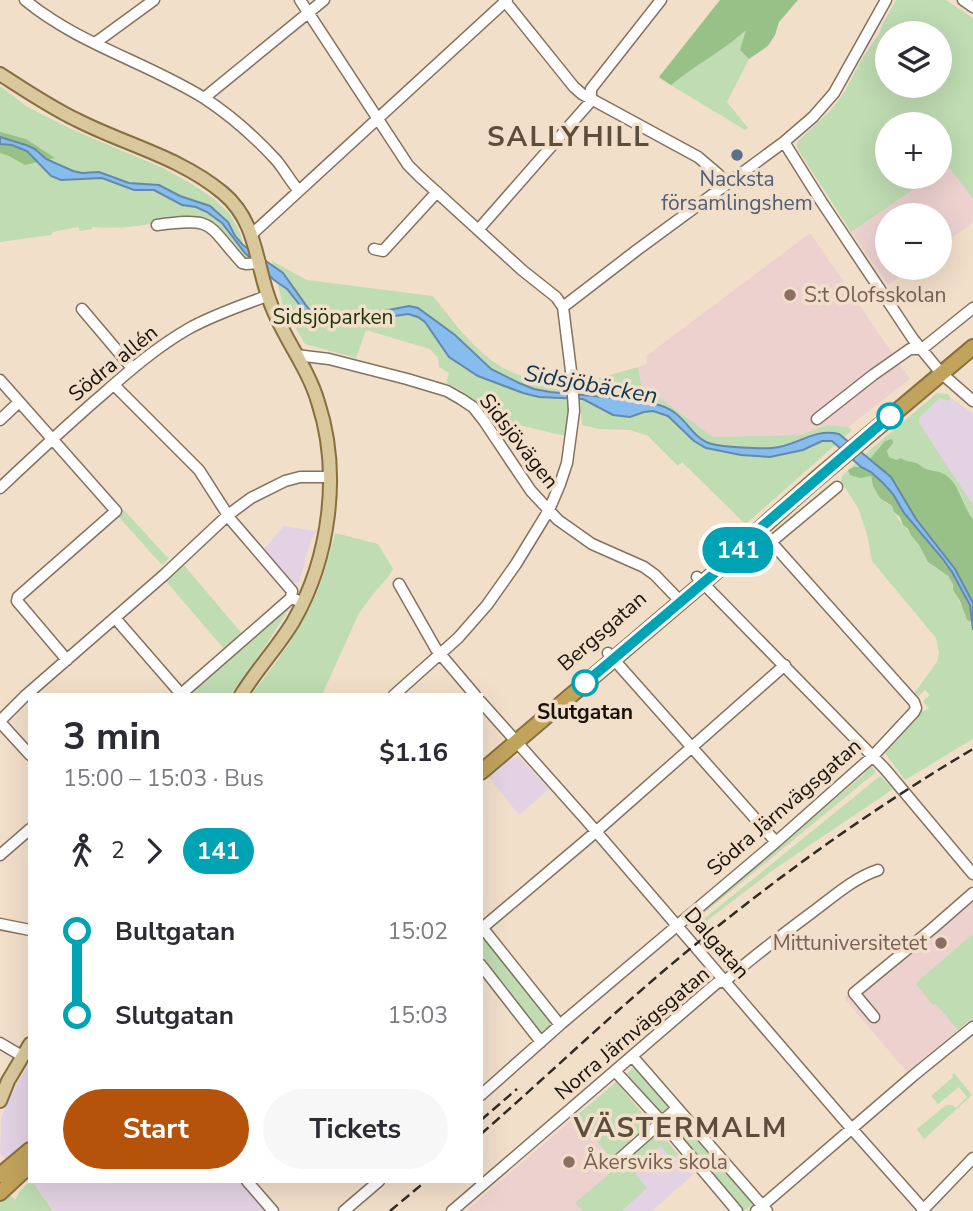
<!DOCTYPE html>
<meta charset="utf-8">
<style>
:root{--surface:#fff;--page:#f7f7f7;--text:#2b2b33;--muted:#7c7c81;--accent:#b45309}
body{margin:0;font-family:"Nunito Sans",sans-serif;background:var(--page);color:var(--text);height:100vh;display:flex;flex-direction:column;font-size:26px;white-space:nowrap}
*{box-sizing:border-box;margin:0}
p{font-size:23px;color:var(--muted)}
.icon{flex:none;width:38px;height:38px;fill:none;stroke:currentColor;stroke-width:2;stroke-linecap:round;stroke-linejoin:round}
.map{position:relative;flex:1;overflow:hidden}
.details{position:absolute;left:28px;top:693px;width:455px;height:490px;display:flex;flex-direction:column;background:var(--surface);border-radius:0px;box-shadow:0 7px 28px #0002}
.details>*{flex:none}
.badge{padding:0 14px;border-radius:23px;font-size:24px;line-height:46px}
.controls{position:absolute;left:875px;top:21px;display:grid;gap:14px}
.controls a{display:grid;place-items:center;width:77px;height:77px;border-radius:50%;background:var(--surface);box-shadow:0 7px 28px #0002;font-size:35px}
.map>.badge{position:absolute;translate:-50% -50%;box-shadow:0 0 0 4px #fff}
.legs{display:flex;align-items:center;gap:10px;height:77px;padding:0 35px;font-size:23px}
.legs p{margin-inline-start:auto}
.headline{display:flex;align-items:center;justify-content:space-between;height:119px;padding:0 35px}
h1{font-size:38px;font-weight:700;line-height:52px}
.action{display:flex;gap:14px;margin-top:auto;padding:14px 35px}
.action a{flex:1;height:80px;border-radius:42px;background:var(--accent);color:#fff;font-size:28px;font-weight:700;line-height:80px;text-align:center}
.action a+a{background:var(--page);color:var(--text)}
ul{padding:0 35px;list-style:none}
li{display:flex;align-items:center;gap:24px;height:84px;font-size:26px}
li i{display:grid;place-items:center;width:10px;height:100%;margin:0 9px;background:currentColor}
li i::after{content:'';width:18px;height:18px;margin:-9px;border:5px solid;border-radius:50%;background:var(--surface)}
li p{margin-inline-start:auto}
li:first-child i{background:linear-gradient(#0000 50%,currentColor 0)}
li:last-child i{background:linear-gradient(currentColor 50%,#0000 0)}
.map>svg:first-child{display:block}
.commercial{fill:#e3d2e3}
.education{fill:#ecd1cf}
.green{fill:#bfdcb3;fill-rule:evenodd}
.forest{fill:#98c187}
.water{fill:#86bcee;stroke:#6589aa;stroke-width:2}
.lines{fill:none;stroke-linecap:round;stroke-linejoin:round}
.minor-casing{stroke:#83725f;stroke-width:13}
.major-casing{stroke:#86703f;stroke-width:16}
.highway-casing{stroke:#86703f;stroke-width:18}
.minor{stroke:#fff;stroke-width:10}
.major{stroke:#dac89d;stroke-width:12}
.highway{stroke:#c1a35b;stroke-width:14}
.rail{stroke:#322b21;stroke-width:2.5;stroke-dasharray:10 5;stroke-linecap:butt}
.line-1-casing{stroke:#fff;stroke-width:16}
.line-1{stroke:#00a3b4;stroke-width:10}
.service-dot{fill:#5c6f8a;stroke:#f2dfca;stroke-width:2.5}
.education-dot{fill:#8d6e63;stroke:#f2dfca;stroke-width:2.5}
.stop-1-dot{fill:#fff;stroke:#00a3b4;stroke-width:3.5}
.labels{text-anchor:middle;stroke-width:7;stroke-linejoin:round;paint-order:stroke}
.service-label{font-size:21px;fill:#4e5e75;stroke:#f2dfca}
.education-label{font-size:21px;fill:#785e54;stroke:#f2dfca;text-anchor:start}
.park-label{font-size:21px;fill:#19340b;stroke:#f2dfca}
.street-label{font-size:21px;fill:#18120a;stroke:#f2dfca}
.stop-label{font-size:21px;font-weight:bold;fill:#18120a;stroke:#f2dfca}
.water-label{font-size:23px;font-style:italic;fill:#0c3556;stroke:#f2dfca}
.district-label{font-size:28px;font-weight:bold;letter-spacing:2px;fill:#5d4e3c;stroke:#f2dfca}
</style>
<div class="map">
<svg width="973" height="1211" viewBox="0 0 973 1211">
<rect width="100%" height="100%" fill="#f2dfca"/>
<path class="commercial" d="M940,398L948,401L951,398L973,413V505L919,423V418Z
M284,526L316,531L311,540L299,583L289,582L262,551Z
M519,757L549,789L519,815L487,775L508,759Z
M30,1062V1141L9,1158H4L0,1153L1,1118L12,1092Z
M657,1133L661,1134L694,1174L652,1211H582L575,1203Z
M32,1181H243L269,1211H54Z"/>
<path class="education" d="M948,166L973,199V222L940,247V215H887V268H911L888,285L851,232L932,177H940V172Z
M810,233L910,379L848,427L828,425L800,435L713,437L641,384L638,367L647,364L646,356Z
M973,888V1029L967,1022L907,1072L844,998Z
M576,1116L618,1166L576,1203L583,1211H466Z"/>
<path class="green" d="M896,0H946L973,18V199L948,166L940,172V124H887V177H932L851,232L797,148V142L832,109L845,91L863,57L879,34L882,25ZM887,33H940V86H887Z
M748,28L740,50L749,59L727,102L748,128L745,130L659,78Z
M0,86L26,106L71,129L163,168L192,184L214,199L230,214L240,233L247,258L242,257C233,245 222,227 208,221C189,212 157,224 137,226C122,228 107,228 92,227V229L80,231L78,227L53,232L51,235L0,242Z
M272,261L307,280L433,296C457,326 483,364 522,376C534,380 552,377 566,378L569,412L565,436L498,420L494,422C480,407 467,390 446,383L449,373L439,367L438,358L430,349L366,330L356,358L305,344L283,306Z
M638,367L641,384L713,437L800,435L828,425L848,427L852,430L747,523L743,522L682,462L678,466L648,436L630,430L599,429L582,425L579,384Z
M937,393L948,394L951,398L948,401L940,398L919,418V423L973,505V519L968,513L959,490L934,470L924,469L918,464L906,461L901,458L896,460L889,457L887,451L893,444L861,467H854L867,476H871L873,486L886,503L892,506C896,520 909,530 917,541C922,547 923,556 928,561C934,569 944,571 950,579C956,587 951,580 953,589C954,592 957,596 958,599C962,606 964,613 967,620L972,622L973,630V739L905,780L887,756L885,751L922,711L929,709L923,701L930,695L925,690L915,699L912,696L937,662L939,653L936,638L872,561L867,534L858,508L841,481L842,476L848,470L871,449Z
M123,509L167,557L169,558L162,565L117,515Z
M335,533L378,544L393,569L389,576L374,593L359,613L322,695H251C275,664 299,633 315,597C324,577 329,555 335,533Z
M183,564L243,635L225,650L165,580Z
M287,607L289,609L264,648L230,695H187Z
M871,766L876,772L691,924L689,923L864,774L865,770Z
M880,776L893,789L773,870L691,933L694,927Z
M973,934V1017L958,1030L936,1004L933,1005L916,984L917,982Z
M482,937L487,939L550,1021V1026L541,1034L537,1032L481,960Z
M635,1066L669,1105V1108L661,1115L625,1076Z
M954,1073L972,1095L924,1139L917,1129L946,1105H952L956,1108L967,1097L959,1087L938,1104L931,1096L953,1077L952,1075Z
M616,1082L651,1123L611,1158L576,1116Z
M675,1115H678L751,1200L752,1205L744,1211H740L668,1122Z
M657,1133L661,1134L678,1154L672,1159L660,1146L655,1151L659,1156L642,1170L638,1165L633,1170L647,1188L622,1211H583L575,1203Z
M30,1181H32L53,1211H0V1200L8,1193L15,1200L20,1191Z"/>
<path class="forest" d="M720,0H798L779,22L775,35L768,46L749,59L740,50L746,30C723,51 695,65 671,85L659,77Z
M0,132L26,139L55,158L25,165L9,156L0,153Z
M892,439L893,443L887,451L889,457L896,460L901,458C906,462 910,461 916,463C921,465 921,467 926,469C933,471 940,471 947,476C961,487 962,506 973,519V603L955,569L916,519L891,477L869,460L885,441Z
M854,467H861L871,472L893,494L904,513L952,572L970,605L972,622L967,620L960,601L953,590V584L948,576L928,562L919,545L911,535L908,529L903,525L900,517L894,512L892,506L880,498L873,486L871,476L860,478L850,475L848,470Z"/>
<path class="water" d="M0,137L26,145L35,149L46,159L73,171L82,173L99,172L129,183L159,185L180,196L210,206L228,222L235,236L243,245L283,273L308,308L320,319L327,321L343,313L351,314L362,311H383L409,306L418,308L455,335L491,369L519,383L534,389L550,392L639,400C651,403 665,405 675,413C688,422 695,440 712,444C723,447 760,449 772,448C798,446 812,428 839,434L891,477L916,519L955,569L973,603V630L970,605L952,572L942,558L904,513L893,494L883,483L871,472L861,467L832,441H822L803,450L770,457L741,455L706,448L694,441L668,416L653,411L644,412L630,417L613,415L583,399L539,397L523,393L478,376L449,357L425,322L418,317L408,314L362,321H338L328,326L322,325L307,314L287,289L274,280L245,253L222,223L207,212L196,207L182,205L154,190H134L102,178L61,180L51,176L27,151L12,145L0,144Z"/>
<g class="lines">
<defs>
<path id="minor" d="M25,0C78,44 146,62 204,98C230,115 256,138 277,161C285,171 291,182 299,191
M300,0L408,165L419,176L522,270L556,297L563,307L572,379L574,411L567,463L560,484L549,510L516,564L487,605L458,638L394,695
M504,0L574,87L582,94L698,157L718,174L726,184
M963,0L973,7
M95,43L154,0
M204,98L324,0
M784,142L821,201L913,339L941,373L973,401
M157,225C215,217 206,223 242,263L246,264L260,263
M478,230L591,101V89L661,0
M252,234L507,0
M374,249L383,251L437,192
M563,307L637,250L784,142L813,117L834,93L886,0
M82,309L132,368
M296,355L329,359L407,379L447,391L461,399L473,407L484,421L531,491L558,520L592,544L644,567L655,575L681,602
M0,380L116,511L18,597L17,601L67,660
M114,385L199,470L231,520L292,591L291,598
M817,419L873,375L910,349H922L973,308
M0,420L19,402
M0,488C34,456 68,424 103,394C130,370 157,347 188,329C213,315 240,306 267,296
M697,577L885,769L973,874
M399,584L436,649L475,695
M115,618L181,694
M608,653L776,842
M180,695L291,598L297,600
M481,702L587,821L844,1120L924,1210
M0,721L25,696L164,575L228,515L251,498L285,481L300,477H329
M0,722L30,755
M0,855L30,829
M0,924L30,930
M481,926L560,1025
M481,929L591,836L785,665
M481,965L541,1042
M874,1017L854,993L933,928L973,893
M0,1043L22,1056
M632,1056L767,1211
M615,1071L662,1122L737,1211
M481,1095L562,1023L776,842L873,756L914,712L916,708L914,702L771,542L837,487
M616,1162L676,1109
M247,1181L273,1211
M344,1211L379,1181
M452,1211L711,988L717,983L725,981C754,956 783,934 814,911C834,896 854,878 878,870
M756,1211L914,1075L973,1027
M922,1211L973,1158"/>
<path id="major" d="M0,74C25,90 50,107 77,120C126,145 180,157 223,193C259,223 255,267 272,307C285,340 308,368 318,402C341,472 330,558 293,622C278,647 257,669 241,695
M0,1101L8,1081L30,1044"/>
<path id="highway" d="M481,772L703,583L728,561L752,536L814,481L973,347
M0,1175L30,1150
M0,1193L30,1165"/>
</defs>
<use href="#minor" class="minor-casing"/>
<use href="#major" class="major-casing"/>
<use href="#highway" class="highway-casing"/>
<use href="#minor" class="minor"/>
<use href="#major" class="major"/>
<use href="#highway" class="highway"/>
<path class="rail" d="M481,1120L517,1089
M481,1134C553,1071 622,1004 696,944C784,872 875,807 973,749
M390,1211L426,1181"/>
</g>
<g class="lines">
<defs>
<path id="line-1" d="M585,683L716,572L751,536L890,416"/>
</defs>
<use href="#line-1" class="line-1-casing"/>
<use href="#line-1" class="line-1"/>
</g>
<circle class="service-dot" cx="737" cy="155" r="7"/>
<g class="education-dot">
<circle cx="790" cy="295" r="7"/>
<circle cx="941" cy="943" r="7"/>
<circle cx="569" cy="1162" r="7"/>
</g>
<g class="stop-1-dot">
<circle cx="890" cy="416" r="12"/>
<circle cx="585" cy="683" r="12"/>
</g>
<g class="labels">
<g class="service-label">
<text x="737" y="186">Nacksta<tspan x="737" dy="24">församlingshem</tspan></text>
</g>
<g class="education-label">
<text x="804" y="302">S:t Olofsskolan</text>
<text x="927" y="950" text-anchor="end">Mittuniversitetet</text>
<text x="583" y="1169">Åkersviks skola</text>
</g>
<g class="park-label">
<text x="333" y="324">Sidsjöparken</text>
</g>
<g class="street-label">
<text transform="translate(113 363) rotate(-39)" y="7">Södra allén</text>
<text transform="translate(519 441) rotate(52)" y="7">Sidsjövägen</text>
<text transform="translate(602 631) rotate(-41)" y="7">Bergsgatan</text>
<text transform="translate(784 807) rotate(-41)" y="7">Södra Järnvägsgatan</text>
<text transform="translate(717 943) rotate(49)" y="7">Dalgatan</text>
<text transform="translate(632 1033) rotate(-40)" y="7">Norra Järnvägsgatan</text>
</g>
<g class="stop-label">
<text x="585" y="719">Slutgatan</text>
</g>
<g class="water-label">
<text transform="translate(591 384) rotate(10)" y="8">Sidsjöbäcken</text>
</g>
<g class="district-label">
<text x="569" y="146">SALLYHILL</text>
<text x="681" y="1137">VÄSTERMALM</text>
</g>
</g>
</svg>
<div class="controls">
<a><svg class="icon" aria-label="layers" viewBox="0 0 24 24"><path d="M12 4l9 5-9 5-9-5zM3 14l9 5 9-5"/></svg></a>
<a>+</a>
<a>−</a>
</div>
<b class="badge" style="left:738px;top:550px;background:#00a3b4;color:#fff">141</b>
<section class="details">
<div class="headline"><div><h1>3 min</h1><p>15:00 – 15:03 · Bus</p></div><b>$1.16</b></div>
<div class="legs"><svg class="icon" aria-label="walk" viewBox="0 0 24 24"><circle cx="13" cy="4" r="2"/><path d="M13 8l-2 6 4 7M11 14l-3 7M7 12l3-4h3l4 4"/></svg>2<svg class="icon" aria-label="forward" viewBox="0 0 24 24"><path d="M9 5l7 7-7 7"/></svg><b class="badge" style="background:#00a3b4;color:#fff">141</b></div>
<ul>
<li><i style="color:#00a3b4"></i><b>Bultgatan</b><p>15:02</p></li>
<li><i style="color:#00a3b4"></i><b>Slutgatan</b><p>15:03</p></li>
</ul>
<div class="action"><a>Start</a><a>Tickets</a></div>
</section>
</div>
